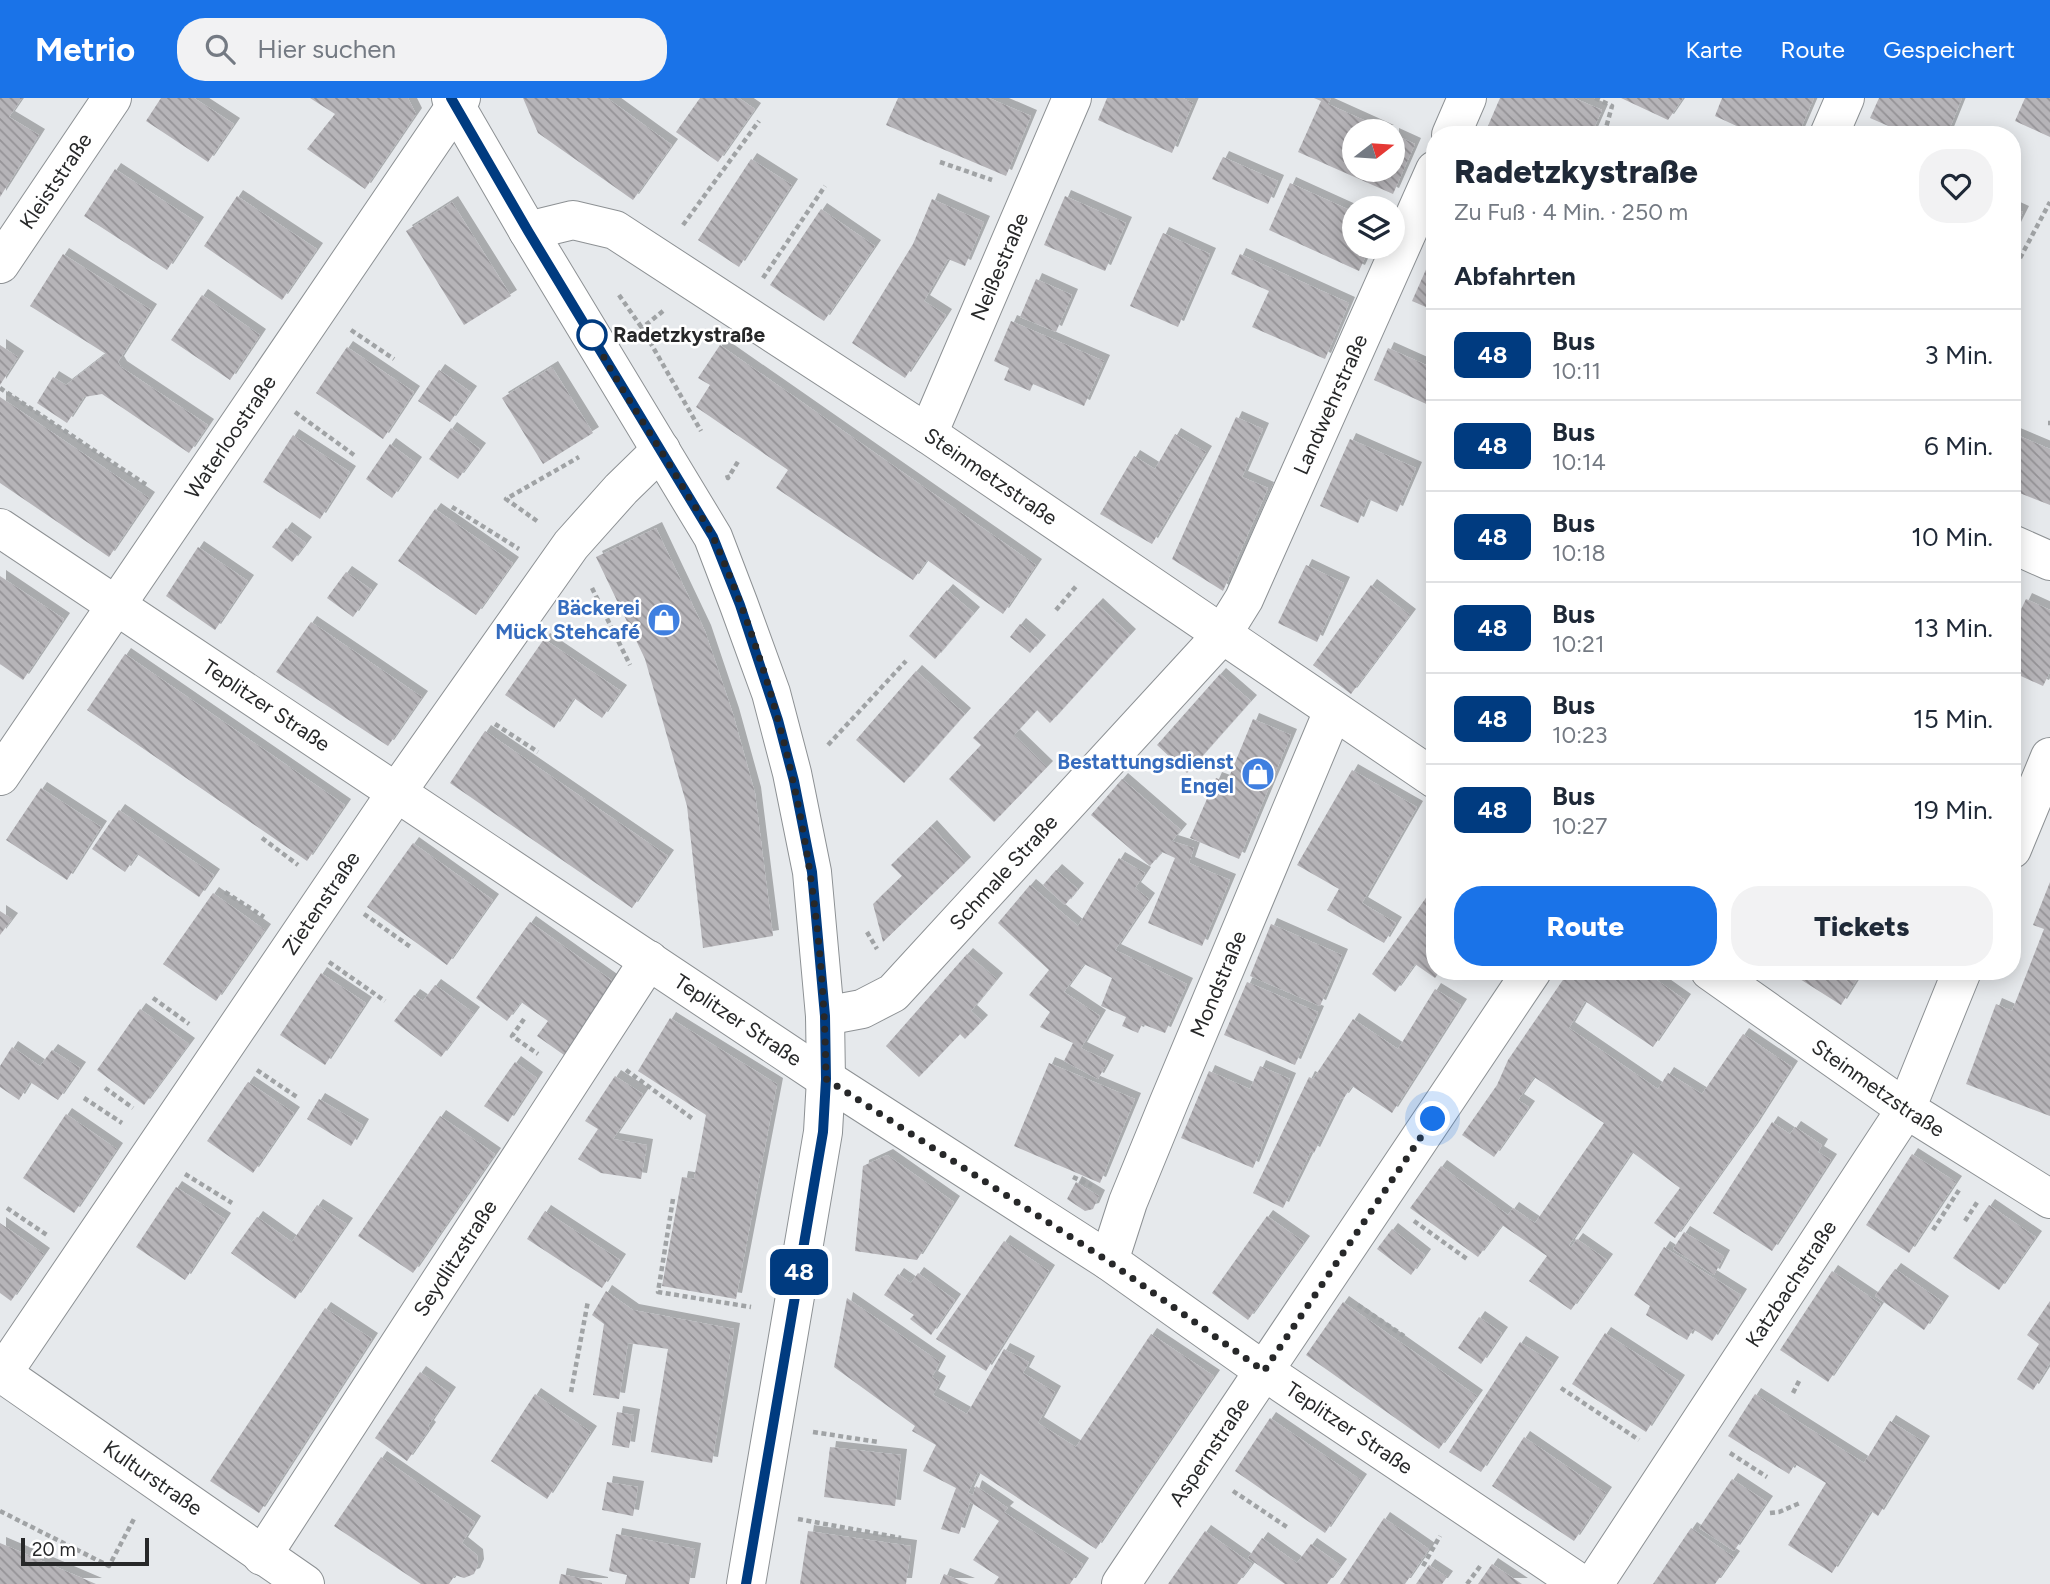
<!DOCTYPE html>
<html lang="de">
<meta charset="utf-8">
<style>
:root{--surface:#fff;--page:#f2f2f3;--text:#1f2937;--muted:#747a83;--line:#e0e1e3;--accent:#1a73e8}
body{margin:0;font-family:Figtree,sans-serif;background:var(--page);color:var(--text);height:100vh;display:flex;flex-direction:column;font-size:26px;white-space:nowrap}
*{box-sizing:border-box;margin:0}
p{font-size:23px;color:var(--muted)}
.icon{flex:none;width:38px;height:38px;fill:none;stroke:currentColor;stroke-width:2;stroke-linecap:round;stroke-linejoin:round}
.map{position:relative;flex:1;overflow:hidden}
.panel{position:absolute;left:1426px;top:28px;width:595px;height:854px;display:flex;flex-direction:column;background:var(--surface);border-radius:28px;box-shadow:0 4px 18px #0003}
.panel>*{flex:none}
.badge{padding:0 14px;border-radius:10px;font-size:24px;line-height:46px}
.needle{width:46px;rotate:73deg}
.controls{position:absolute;left:1342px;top:21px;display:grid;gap:14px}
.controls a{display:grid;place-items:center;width:63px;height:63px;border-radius:50%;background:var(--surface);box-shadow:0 4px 18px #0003;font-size:35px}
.scale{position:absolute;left:21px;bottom:18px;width:128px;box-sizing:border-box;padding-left:7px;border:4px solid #272829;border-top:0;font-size:19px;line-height:24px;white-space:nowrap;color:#272829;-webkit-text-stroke:5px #fff;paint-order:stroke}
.you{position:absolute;width:35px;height:35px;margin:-18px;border:5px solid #fff;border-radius:50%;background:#1a73e8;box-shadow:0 0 0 10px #1a73e833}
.map>.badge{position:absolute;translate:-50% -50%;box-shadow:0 0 0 4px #fff}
h2{padding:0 28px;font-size:26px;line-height:63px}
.round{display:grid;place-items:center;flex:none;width:74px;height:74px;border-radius:28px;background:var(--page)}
.head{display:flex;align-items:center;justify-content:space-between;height:119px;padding:0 28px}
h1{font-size:33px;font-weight:800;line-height:52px}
.cta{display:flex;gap:14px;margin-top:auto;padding:14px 28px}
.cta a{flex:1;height:80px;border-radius:28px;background:var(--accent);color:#fff;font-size:28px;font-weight:800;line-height:80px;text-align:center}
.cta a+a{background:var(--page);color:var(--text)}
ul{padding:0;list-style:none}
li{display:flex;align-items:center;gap:21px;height:91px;padding:0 28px;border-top:2px solid var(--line)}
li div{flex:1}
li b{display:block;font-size:26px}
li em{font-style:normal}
li .badge{min-width:77px;font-weight:700;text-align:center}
header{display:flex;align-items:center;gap:42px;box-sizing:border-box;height:98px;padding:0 35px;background:var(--accent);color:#fff}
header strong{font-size:33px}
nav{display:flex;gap:38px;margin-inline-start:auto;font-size:24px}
.search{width:490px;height:63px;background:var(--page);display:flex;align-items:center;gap:18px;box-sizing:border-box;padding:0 24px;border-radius:28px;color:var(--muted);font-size:26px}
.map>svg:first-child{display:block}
.building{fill:url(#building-back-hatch);filter:url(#shadow)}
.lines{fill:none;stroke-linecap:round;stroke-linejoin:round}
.minor-casing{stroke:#8d9194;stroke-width:40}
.path{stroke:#a0a3a5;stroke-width:4.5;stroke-dasharray:5 3.5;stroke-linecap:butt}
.minor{stroke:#fff;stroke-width:38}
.line-casing{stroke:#fff;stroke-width:16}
.line{stroke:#003b80;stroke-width:10}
.walk{stroke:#272829;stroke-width:7;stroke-dasharray:0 12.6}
.stop-dot{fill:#fff;stroke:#003b80;stroke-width:3.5}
.labels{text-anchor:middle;stroke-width:5;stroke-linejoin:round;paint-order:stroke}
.street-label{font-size:21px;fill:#272829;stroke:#fff}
.stop-label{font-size:21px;font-weight:bold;fill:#272829;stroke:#fff;text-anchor:start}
.shop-label{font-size:21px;font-weight:bold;fill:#366cbe;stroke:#fff;text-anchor:end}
</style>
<header>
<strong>Metrio</strong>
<div class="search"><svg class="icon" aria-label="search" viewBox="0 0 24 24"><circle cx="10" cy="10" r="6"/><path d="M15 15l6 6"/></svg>Hier suchen</div>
<nav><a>Karte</a><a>Route</a><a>Gespeichert</a></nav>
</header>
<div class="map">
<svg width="2050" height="1486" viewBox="0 0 2050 1486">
<defs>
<pattern id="building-back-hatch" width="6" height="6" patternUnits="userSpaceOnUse" patternTransform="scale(1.75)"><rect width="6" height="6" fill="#b6b4b8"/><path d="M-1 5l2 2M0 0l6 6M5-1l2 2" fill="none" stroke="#949296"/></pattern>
<filter id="shadow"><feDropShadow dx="6" dy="-6" stdDeviation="0" flood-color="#0004"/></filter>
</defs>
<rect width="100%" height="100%" fill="#e6e9ec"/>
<path class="building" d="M0,0H22L9,19L39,37L0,99Z
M161,0H194L234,26L208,64L146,23Z
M310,0H408L416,16L365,91L307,51L335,16Z
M523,0H607L672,47L633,102L538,35Z
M700,0H739L755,11L718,64L676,34Z
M898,0H989L1031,18L1006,78L886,27Z
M1107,0H1183L1193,5L1172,55L1098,22Z
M1314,0H1331L1328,6L1388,33H1354V72H1393V36L1415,46L1393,96L1298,54L1321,3Z
M1500,0H1574L1602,12L1591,37H1484Z
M1621,0H1683L1668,22Z
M1722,0H1814L1798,37H1756L1715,18Z
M1879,0H1962L1947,37H1909L1870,20Z
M2025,0H2050V39L2015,23Z
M1223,59L1278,83L1268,106L1212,81Z
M751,61L792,87L739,169L698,142Z
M115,71L198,125L167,172L84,118Z
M1290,85L1354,114V149H1370L1359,173L1269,132Z
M237,98L317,151L282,202L204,148Z
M1065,98L1126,125L1105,173L1044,147Z
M932,101L984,124L965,168L948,161L924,203L946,217L905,280L852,245L913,146Z
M452,104L511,198L464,227L406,133Z
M2012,109L2023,114L2012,136Z
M821,111L875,148L824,223L770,187Z
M1163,135L1210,156L1178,229L1130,208Z
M63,156L151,212L118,264L121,269L208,327L189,355L102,296L84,299L67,325L37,305L53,279L66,287L106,256L30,208Z
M1240,156L1349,205L1325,261L1252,229L1269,193L1231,176Z
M1432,158L1435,159V213L1412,203Z
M1036,181L1072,197L1056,234L1020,219Z
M202,197L260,237L230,282L171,242Z
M1011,223L1104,263L1084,308L1033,286L1030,293L1004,282L1009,270L994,263Z
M0,247L18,259L0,287Z
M720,247L1036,467L1003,516L927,462L913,482L776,390L788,372L696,309L710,287L698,280Z
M347,249L414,294L383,341L316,295Z
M1388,250L1435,271V310L1374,282Z
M552,269L593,335L543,366L502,300Z
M439,272L471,294L450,324L418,303Z
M0,299L149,400L109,459L0,385Z
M1236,319L1263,331L1242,379L1268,390L1223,493L1172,461Z
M451,330L480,351L458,381L429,361Z
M2012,335L2050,351V407L2012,392Z
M1175,336L1206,354L1152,446L1100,416L1134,358L1155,371Z
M293,337L350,374L320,421L263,384Z
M1350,341L1416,370L1397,414L1368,401L1358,425L1320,408Z
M390,346L416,365L392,400L366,381Z
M435,411L513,465L476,517L398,463Z
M286,430L306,445L292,464L272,449Z
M656,430L705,533L733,616L755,695L773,838L703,850L687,708L645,561L596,459Z
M198,449L248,483L215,532L166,498Z
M1306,467L1344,485L1317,544L1278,525Z
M346,474L372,492L353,519L327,500Z
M0,478L64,521L23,582L0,566Z
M1371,487L1410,517L1351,596L1313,567Z
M947,492L974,515L935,561L909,538Z
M2026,501L2050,512V574L2043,588L2012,574V530Z
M1097,506L1130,537L1050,625L1037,612L1014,637L1047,669L994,724L949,681L981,647L973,640Z
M311,524L422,599L388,648L276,574Z
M1020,526L1040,543L1030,555L1010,539Z
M544,541L621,593L602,620L574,600L554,630L505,597Z
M125,556L345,707L307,763L87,612Z
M916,573L965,616L904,685L856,642Z
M1220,576L1251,603L1187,675L1157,647Z
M1253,621L1291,637L1239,761L1190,740L1216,680L1227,684Z
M485,633L668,758L632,810L450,685Z
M1352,672L1417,709L1362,805L1396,825L1384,845L1327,812L1339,791L1297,767Z
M1122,681L1181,732L1172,743L1194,750L1189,765L1230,782L1202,848L1148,825L1175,760L1162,754L1150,768L1091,717Z
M41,690L101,729L67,782L6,742Z
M119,712L214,777L199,799L137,756L125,774L92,751Z
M931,728L965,765L883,844L873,806L902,778L891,767Z
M413,745L493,802L447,867L367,809Z
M1119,760L1145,775L1135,790L1149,801L1115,852L1187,886L1165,935L1142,926L1138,935L1122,928L1126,919L1101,908L1112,880L1084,866L1064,894L1100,918L1081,950L1108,963L1098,981L1064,963L1073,945L1040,929L1050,914L1029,897L1049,872L998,825L1030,787L1078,828Z
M1056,772L1078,791L1065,807L1043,787Z
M2050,784V1018L1966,986L1996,906L2012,913L2044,831L2033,827Z
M1435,787V873H1440L1435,880L1415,866L1395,894L1372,876Z
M213,795L265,832L216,903L163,866Z
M0,813L12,821L0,837Z
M530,824L614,884L564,957L537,938L548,923L521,904L507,923L476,900Z
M1271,826L1342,857L1320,908L1250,878Z
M967,856L997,881L971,913L982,923L965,941L960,936L919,979L886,948Z
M1569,873H1644L1685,902L1653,949L1585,903L1569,930L1658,991L1668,975L1702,996L1743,936L1792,969L1753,1030L1675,1140L1654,1125L1680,1090L1632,1054L1569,1147L1571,1149L1577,1141L1607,1162L1571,1212L1529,1183L1547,1158L1502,1127L1478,1159L1410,1110L1441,1068L1508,1117L1513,1110L1535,1125L1604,1025L1534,979L1518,1002L1529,1009L1494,1059L1462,1037L1497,987L1508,962Z
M1794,873H1862L1841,907L1792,876Z
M321,875L366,905L325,967L280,937Z
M1247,884L1318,914L1295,967L1224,937Z
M435,887L474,915L441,959L394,923L414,897L423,903Z
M1435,891L1461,907L1392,1015L1352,988L1343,1001L1341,1000L1314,1055L1311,1053L1283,1110L1253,1095L1309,979L1313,981L1353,921L1398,951Z
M140,911L189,946L144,1007L97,972Z
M670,920L777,986L736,1201L662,1188L682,1079L694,1081L706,1017L638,973Z
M12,949L40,968L52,952L80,970L58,1002L30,984L19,1002L0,989V968Z
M515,964L537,980L508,1024L484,1008Z
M1049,965L1135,1001L1100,1085L1014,1048Z
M1260,968L1290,981L1253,1070L1181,1040L1209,973L1250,991Z
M615,978L643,996L613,1041L647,1047L641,1081L601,1075L578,1061L598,1031L585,1023Z
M248,984L294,1015L253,1075L207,1043Z
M319,1001L363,1027L351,1048L307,1021Z
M66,1016L117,1051L74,1115L23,1080Z
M440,1018L495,1056L413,1175L358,1138Z
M1772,1024L1790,1036L1795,1029L1822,1047L1818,1054L1831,1062L1772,1153L1713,1115Z
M1912,1056L1956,1084L1909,1155L1866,1127Z
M887,1057L954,1104L917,1162L855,1153L863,1068Z
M1076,1084L1099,1098L1093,1111L1085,1113L1067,1101Z
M176,1089L225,1121L185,1182L136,1149Z
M317,1107L347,1126L295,1201L231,1155L257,1119L292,1144Z
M1989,1107L2036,1139L1999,1192L1953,1160Z
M545,1113L620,1162L602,1190L527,1141Z
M1267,1118L1304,1144L1248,1222L1212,1195Z
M0,1125L44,1156L11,1203L0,1195Z
M1392,1131L1425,1157L1411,1177L1377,1151Z
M1684,1134L1724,1158L1714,1177L1673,1151Z
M1004,1143L1049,1173L986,1273L936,1241Z
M1664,1149L1741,1197L1712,1243L1693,1231L1687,1242L1646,1217L1650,1208L1634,1197Z
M1895,1171L1943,1204L1924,1232L1875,1198Z
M1832,1173L1881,1206L1828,1284L1780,1252Z
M918,1175L955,1202L931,1237L910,1221L914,1217L884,1197L898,1176L911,1185Z
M606,1193L633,1212L734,1231L712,1365L651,1354L668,1251L628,1245L619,1301L593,1297L604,1226L592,1217Z
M847,1200L940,1264L932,1279L940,1284L933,1297L967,1316L1004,1251L1029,1264L1023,1275L1055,1294L1038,1325L1076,1349L1151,1236L1214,1278L1096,1451L978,1374L968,1395L973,1397L976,1388L1008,1410L1004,1414L1083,1466L1070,1486H994L999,1479L973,1462L999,1423L970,1404L959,1436L941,1431L956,1390L923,1373L936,1347L912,1333L915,1328L834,1269Z
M2050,1203V1265L2033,1292L2017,1281L2039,1246L2027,1237Z
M1343,1204L1477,1298L1439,1351L1306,1257Z
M325,1210L372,1241L259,1415L210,1383Z
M1479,1219L1502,1235L1481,1266L1458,1250Z
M1605,1235L1679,1283L1646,1334L1572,1286Z
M1520,1244L1553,1265L1481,1374L1449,1354Z
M420,1274L450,1295L428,1328L430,1330L407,1363L375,1340Z
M535,1296L591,1334L547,1401L491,1363Z
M1755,1296L1864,1365L1890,1323L1924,1344L1878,1418L1871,1413L1832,1475L1788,1447L1826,1385L1795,1366L1789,1376L1728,1338Z
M617,1314L634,1317L629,1350L612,1347Z
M1270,1320L1361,1382L1325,1435L1235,1373Z
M1524,1339L1606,1395L1574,1443L1492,1388Z
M830,1349L901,1357L895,1408L824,1399Z
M381,1359L475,1424L462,1445L477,1457L478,1467L474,1476L464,1480L455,1477L449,1486H421L334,1428Z
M1732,1381L1767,1404L1734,1453L1699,1430Z
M607,1384L638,1389L633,1418L602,1412Z
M1384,1420L1429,1451L1405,1486H1340Z
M1691,1430L1734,1459L1715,1486H1653Z
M808,1433L911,1448L906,1486H800Z
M1205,1433L1252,1466L1237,1486H1168Z
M616,1436L695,1451L689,1486H625L627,1477L609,1473Z
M1262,1440L1297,1465L1311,1446L1341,1467L1327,1486H1285L1248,1460Z
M0,1445L7,1448L96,1486H0Z
M1492,1466L1522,1486H1478Z
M1429,1467L1447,1479L1442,1486H1416Z
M561,1476L602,1485V1486H559Z
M944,1476L969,1486H940Z"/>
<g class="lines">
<defs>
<g id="minor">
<path d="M451,0L528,133L713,439L739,507L771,595L792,675L812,774L825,918L826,981L823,1034L746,1486"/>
<path d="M1451,37L1467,0"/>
<path d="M1829,37L1845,0"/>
<path id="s1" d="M528,133L573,122L615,132L928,336L1435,681"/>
<path id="s2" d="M0,166L112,0"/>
<path id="s3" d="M928,336L1072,0"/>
<path id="s4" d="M0,430L826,981L1109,1163L1264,1273L1581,1486"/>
<path d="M2012,446L2050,463"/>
<path id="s5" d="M0,678L461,0"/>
<path d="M2012,751L2050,659"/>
<path id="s6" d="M1710,873L1906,1011L2050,1101"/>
<path id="s7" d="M825,918L862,911L893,895L1221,538L1244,501L1435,72"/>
<path id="s8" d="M1109,1163L1128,1104L1169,1004L1333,613"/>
<path id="s9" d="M0,1274L305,1486"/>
<path id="s10" d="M2,1276L396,695L571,447L621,391L661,352"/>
<path id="s11" d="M262,1458L649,862"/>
<path id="s12" d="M1121,1486L1532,873"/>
<path id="s13" d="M1594,1486L1906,1011L1962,873"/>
</g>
</defs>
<use href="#minor" class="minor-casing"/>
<path class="path" d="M1595,0L1612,8L1604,37
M940,64L992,82
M683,127L759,23
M2012,175L2050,104
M763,180L825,88
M619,197L642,230
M663,213L642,230L701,333
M351,232L394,261
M0,290L148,388
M295,314L354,357
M2048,325H2050
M727,377L728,380L739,362
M452,409L519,451
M537,423L506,401L579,359
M592,490L630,567
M1056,512L1078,486
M495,626L538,654
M828,647L906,563
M262,740L298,767
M225,794L264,819
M364,816L412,850
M867,834L877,851
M329,864L385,903
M153,900L189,926
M524,921L512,938L538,956
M257,972L297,999
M626,972L693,1021
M105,990L133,1010
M84,1000L122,1025
M185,1076L232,1105
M1073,1079L1092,1088
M673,1101L658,1194L751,1209
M7,1110L47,1137
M1414,1123L1467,1161
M1965,1123L1978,1103
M1933,1132L1959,1092
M1358,1207L1404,1238
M1561,1290L1639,1342
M571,1294L588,1203
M1793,1295L1800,1281
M813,1334L878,1344
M1730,1355L1767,1379
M1233,1393L1287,1429
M0,1413L109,1468L135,1419
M1770,1415L1779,1414L1800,1405
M798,1421L901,1440
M1423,1468L1440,1438
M1467,1486L1481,1467"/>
<use href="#minor" class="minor"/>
</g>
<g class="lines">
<defs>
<path id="line" d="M451,0L528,133L713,439L740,507L778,622L794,683L812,774L825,918L826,981L823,1034L746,1486"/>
</defs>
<use href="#line" class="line-casing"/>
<use href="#line" class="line"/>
<path class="walk" d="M592,237C618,288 655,341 684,391C694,408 706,424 714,441C790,613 824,793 826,981L1108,1163L1264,1273L1433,1021"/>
</g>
<defs>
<symbol id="shop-disc" viewBox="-11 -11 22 22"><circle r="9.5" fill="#3f7fe0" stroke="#fff"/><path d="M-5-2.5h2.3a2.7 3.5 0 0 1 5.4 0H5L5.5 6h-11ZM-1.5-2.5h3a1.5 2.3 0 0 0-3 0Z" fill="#fff"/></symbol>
</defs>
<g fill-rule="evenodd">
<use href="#shop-disc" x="645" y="503" width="38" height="38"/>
<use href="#shop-disc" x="1239" y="657" width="38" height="38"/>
</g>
<circle class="stop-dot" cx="592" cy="237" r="14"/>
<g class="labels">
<g class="street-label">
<text dy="7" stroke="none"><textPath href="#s2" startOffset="100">Kleiststraße</textPath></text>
<text dy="7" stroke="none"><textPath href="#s3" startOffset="182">Neißestraße</textPath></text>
<text dy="7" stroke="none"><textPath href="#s7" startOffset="814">Landwehrstraße</textPath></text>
<text dy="7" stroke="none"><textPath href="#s5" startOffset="410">Waterloostraße</textPath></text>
<text dy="7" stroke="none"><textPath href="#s1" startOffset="539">Steinmetzstraße</textPath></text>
<text dy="7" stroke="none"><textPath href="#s4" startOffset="320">Teplitzer Straße</textPath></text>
<text dy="7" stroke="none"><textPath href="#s7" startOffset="236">Schmale Straße</textPath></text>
<text dy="7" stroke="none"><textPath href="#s10" startOffset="569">Zietenstraße</textPath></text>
<text dy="7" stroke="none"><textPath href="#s8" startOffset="298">Mondstraße</textPath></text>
<text dy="7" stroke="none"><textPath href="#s4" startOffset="887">Teplitzer Straße</textPath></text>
<text dy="7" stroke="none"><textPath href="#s6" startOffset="205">Steinmetzstraße</textPath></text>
<text dy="7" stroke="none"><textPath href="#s11" startOffset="355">Seydlitzstraße</textPath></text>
<text dy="7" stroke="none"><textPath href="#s13" startOffset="359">Katzbachstraße</textPath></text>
<text dy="7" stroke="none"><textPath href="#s4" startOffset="1622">Teplitzer Straße</textPath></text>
<text dy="7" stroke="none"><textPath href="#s12" startOffset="159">Aspernstraße</textPath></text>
<text dy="7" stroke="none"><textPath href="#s9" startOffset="186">Kulturstraße</textPath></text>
</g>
<g class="stop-label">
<text x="613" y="244">Radetzkystraße</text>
</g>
<g class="shop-label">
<text x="640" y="517">Bäckerei<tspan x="640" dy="24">Mück Stehcafé</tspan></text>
<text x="1234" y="671">Bestattungsdienst<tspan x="1234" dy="24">Engel</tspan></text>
</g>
</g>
</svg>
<div class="controls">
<a><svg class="needle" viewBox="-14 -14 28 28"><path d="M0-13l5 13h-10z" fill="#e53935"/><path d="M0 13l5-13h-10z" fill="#747a83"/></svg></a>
<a><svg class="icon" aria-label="layers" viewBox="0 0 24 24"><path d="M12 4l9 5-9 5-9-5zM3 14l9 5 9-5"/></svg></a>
</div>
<div class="scale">20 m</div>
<div class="you" style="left:1433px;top:1021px"></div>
<b class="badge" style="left:799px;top:1174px;background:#003b80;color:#fff">48</b>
<section class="panel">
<div class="head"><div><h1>Radetzkystraße</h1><p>Zu Fuß · 4 Min. · 250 m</p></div><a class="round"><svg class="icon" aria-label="heart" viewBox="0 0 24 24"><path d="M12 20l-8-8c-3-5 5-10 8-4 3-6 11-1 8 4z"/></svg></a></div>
<h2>Abfahrten</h2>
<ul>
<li><span class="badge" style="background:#003b80;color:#fff">48</span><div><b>Bus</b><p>10:11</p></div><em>3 Min.</em></li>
<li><span class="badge" style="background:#003b80;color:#fff">48</span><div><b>Bus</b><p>10:14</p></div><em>6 Min.</em></li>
<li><span class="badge" style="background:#003b80;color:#fff">48</span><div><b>Bus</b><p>10:18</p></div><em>10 Min.</em></li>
<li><span class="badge" style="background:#003b80;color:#fff">48</span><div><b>Bus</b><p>10:21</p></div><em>13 Min.</em></li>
<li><span class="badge" style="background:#003b80;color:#fff">48</span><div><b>Bus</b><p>10:23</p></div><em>15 Min.</em></li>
<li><span class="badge" style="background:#003b80;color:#fff">48</span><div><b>Bus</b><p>10:27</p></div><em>19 Min.</em></li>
</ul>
<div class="cta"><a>Route</a><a>Tickets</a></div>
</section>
</div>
